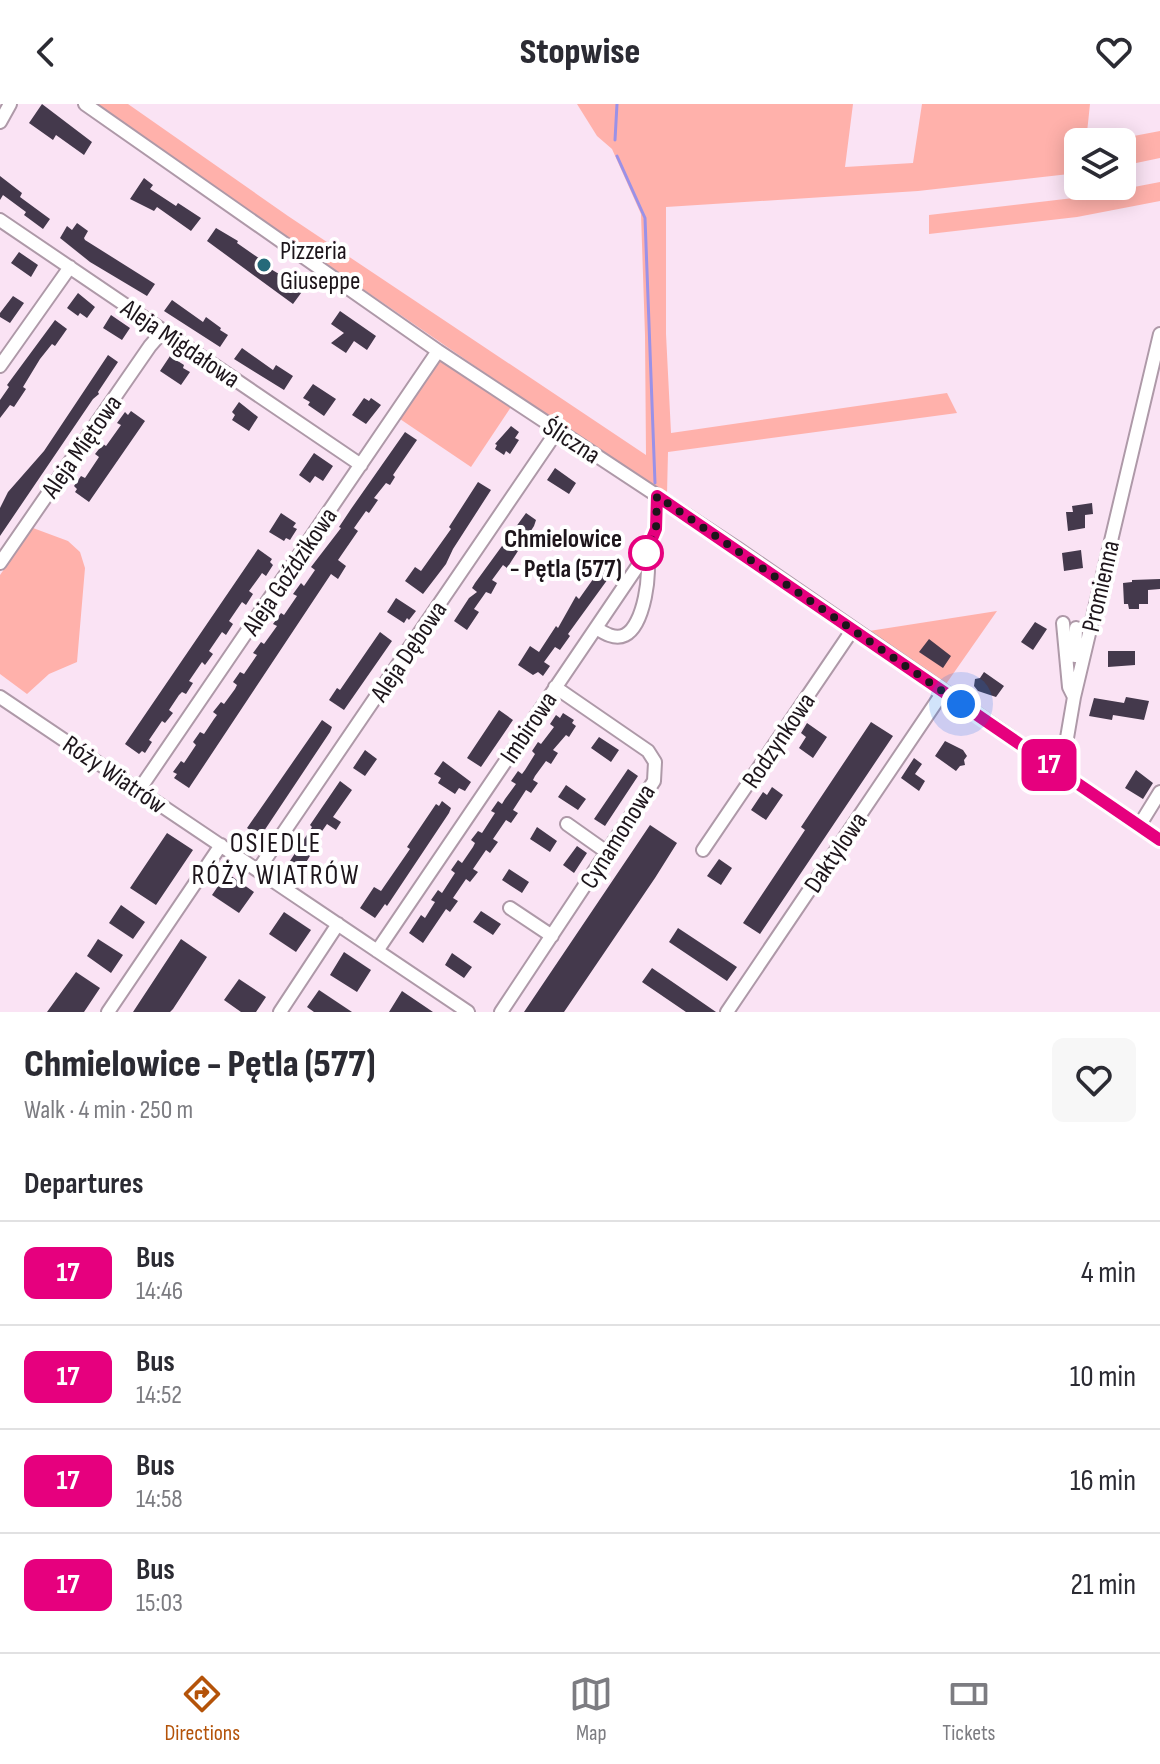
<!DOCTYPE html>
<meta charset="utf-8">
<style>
:root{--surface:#fff;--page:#f7f7f7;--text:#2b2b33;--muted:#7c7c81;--line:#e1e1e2;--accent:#b45309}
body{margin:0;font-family:"Sofia Sans Condensed",sans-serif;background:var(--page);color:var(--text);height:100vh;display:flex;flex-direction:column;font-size:30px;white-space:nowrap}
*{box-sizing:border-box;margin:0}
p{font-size:26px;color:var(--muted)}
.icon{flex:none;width:44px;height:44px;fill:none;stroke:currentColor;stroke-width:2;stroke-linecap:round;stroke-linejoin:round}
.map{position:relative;height:908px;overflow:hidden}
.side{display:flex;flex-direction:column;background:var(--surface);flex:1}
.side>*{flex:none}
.badge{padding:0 16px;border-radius:12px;font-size:28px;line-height:52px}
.buttons{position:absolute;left:1064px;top:24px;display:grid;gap:16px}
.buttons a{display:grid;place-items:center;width:72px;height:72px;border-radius:12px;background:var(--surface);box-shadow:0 4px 20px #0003;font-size:40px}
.you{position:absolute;width:40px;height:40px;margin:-20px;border:6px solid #fff;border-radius:50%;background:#1a73e8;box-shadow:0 0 0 12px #1a73e833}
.map>.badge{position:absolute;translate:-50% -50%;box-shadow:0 0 0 4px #fff}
h2{padding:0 24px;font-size:30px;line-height:72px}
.round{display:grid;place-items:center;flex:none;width:84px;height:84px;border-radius:12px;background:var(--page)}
.overview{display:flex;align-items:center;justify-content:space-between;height:136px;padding:0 24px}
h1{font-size:38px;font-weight:800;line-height:60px}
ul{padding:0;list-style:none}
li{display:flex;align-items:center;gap:24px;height:104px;padding:0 24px;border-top:2px solid var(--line)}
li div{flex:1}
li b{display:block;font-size:30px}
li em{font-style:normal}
li .badge{min-width:88px;font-weight:700;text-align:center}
header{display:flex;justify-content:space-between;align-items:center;height:104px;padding:0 24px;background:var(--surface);font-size:36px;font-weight:800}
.dock{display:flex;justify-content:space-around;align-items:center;height:112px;border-top:2px solid var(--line);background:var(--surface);font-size:22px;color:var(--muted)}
.dock a{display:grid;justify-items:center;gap:4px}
.dock .selected{color:var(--accent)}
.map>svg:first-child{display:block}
.green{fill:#ffb1ab}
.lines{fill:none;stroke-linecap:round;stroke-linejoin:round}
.stream{stroke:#9a91e8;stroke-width:3}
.building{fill:#44394c}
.minor-casing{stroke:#ae99a8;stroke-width:16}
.minor{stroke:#fff;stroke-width:12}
.line-casing{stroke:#fff;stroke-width:18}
.line{stroke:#e6007e;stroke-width:12}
.walk{stroke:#1d151b;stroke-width:8;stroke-dasharray:0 14.4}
.poi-dot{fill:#256a7a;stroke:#fff;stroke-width:3}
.stop-dot{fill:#fff;stroke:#e6007e;stroke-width:4}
.labels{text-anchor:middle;stroke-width:8;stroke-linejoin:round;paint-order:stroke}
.poi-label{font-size:26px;fill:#1d151b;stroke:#fff;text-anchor:start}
.street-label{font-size:26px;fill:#1d151b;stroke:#fff}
.stop-label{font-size:26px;font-weight:bold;fill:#1d151b;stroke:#fff;text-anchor:end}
.neighbourhood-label{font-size:28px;letter-spacing:2px;fill:#1d151b;stroke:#fff}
</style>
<header><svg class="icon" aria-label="back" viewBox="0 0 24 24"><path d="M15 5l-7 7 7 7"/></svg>Stopwise<svg class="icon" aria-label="heart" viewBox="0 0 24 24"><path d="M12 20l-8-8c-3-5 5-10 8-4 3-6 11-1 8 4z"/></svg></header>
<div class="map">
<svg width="1160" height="908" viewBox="0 0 1160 908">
<rect width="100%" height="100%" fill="#fae3f4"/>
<path class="green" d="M94,0H128L288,112L646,351L645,231L641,110L612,45L597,32L577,0H853L845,63L913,59L922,0H1090L1086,38H1078V69L918,87L666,103V230L671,329L947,289L957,309L668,348L667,390L604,351Z
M1160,27V54L1122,62V38H1102Z
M1160,78V97L1077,113L929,130V111L1082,93Z
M440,254L511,303L471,363L400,315Z
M33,424L68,437L80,448L85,464L77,558L49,570L27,590L0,570V471Z
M997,507L946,580L869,527Z"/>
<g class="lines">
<path class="stream" d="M615,36L617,0
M617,52L645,114L655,379"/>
</g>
<path class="building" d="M42,0L92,38L84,51L56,31L53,36L29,19Z
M0,72L22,89L20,93L50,115L43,125L24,111L26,108L3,91L0,96Z
M144,74L153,81L150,85L176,102L178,99L201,114L191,127L157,103L154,107L130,95Z
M77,119L88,127L84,134L85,136L155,180L147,192L90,158L60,134L67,122L72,126Z
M216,124L238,137L237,139L270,162L269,164L304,185L293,200L207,137Z
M19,148L38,161L31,173L11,159Z
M78,189L95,203L87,214L80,209L78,212L67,204Z
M13,192L24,199L10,219L0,213V209Z
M172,196L203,218L206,213L221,224L220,226L228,231L220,243L164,207Z
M340,207L376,232L367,246L354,237L346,249L331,239L344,229L331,220Z
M111,211L130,224L122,236L103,224Z
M55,216L67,225L55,242L52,240L40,255L23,283L26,285L14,303L10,301L0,314V296L9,283L7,281Z
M242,244L273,266L276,261L293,272L284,286L234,255Z
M108,251L118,258L98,288L99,290L93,295L0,432V404L8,388L44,347Z
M170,252L184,261L183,264L190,268L181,281L160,267Z
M313,280L336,295L324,312L308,301L310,298L303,294Z
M364,294L369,297L371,294L381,301L366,320L352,311Z
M239,298L258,313L249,327L232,316L235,311L232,308Z
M131,307L145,317L89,398L75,388L77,385L74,382L81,372L85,374L99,353L95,350L103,340L106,342L121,321L117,319L125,308L128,311Z
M511,322L519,328L515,334L519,336L510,350L506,347L504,351L495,345L497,341L495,340Z
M405,328L417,336L393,371L395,373L390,381L386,379L374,394L378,396L369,409L366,407L354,424L358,427L338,456L346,462L338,475L331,470L189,684L174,674L177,670L173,668L181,657L184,659L196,641L193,638L200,628L204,630L214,615L217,611L213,608L221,598L224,600L235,585L237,581L233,578L240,568L244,570L246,567L257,551L253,549L261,538L264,540L277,522L273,520L281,509L284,511L297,492L293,490L301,479L304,482L315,466L311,463L341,424L339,423L351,405Z
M314,349L333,362L323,377L315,372L310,379L299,371Z
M555,364L576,379L569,390L547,376Z
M478,378L491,386L453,445L446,460L423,490L405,477L415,463L421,467L451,425L449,423Z
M1092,399L1093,410L1085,411V424L1068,427L1066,408H1073L1072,402Z
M281,409L296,419L293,423L297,425L290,436L286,434L284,437L269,428Z
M526,409L536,416L534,422L507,464L503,461L492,476L497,479L491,490L486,488L474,505L479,508L467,526L454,517L469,494L477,488L472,484L475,479Z
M258,445L272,455L270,458L273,461L266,472L262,469L260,472L249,487L253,490L246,501L242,498L229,517L233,520L226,531L222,528L209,547L213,550L205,561L202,558L189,577L193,579L186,590L182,588L179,591L169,606L173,609L165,619L162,617L149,636L152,638L145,649L142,647L139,650L125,640Z
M1081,446L1083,464L1064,467L1062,449Z
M603,461L613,468L568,530L570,532L560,546L555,543L544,558L550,562L543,572L538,568L533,571L518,561L530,542L539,548L556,522L558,524L576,492L579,495Z
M1160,475V485L1148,486V500H1139V505H1129L1128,500H1124L1123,479L1132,478V476Z
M396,494L416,507L409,516L407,514L404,519L387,508Z
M1035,518L1047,525L1033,546L1021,538Z
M380,528L392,537L344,606L329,596L337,584L340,586Z
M929,535L951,552L943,564L919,548Z
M1108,547H1135V561L1108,563Z
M984,568L1004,582L996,593L978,587L974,582L975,575L980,574Z
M1126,593L1149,597L1144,616L1113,611L1112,616L1089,612L1094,594L1124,599Z
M499,606L513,616L481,663L467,654Z
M563,609L574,616L572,619L576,622L569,633L566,631L553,646L558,649L551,660L546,657L535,672L533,676L538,679L531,689L526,686L513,706L518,709L511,719L506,716L493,735L498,738L490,749L486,746L473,765L478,768L470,778L466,775L453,794L458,797L450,808L446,805L423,839L409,829L421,811L425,814L435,798L431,796L438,786L442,789L455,769L451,766L458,756L462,759L473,743L475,739L471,736L478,727L482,729L495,709L491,707L498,697L502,700L505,695L516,680L511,677L518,667L522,670L525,666L535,650L532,647L538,638L541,640L554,623L550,620L556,611L560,614Z
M322,616L332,623L330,628L260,733L247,724Z
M871,618L893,632L760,830L743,819L805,726L801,723Z
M807,619L827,633L813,654L799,644L806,633L801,629Z
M599,633L619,646L611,658L591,644Z
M945,637L963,646L967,652L964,656L965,661L960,662L956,667L935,652Z
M365,646L377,655L365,672L353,664Z
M914,654L922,660L915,670L925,677L919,687L901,674Z
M443,657L471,678L465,687L459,684L455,690L438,679L441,674L434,670Z
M628,665L638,672L605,722L594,715Z
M1136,666L1153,679L1143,695L1125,684Z
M340,677L352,686L333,713L341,718L336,726L327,720L313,740L316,742L302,765L290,757L312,723L310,721Z
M566,681L586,695L578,706L558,693Z
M772,683L783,691L766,716L751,706L763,688L767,691Z
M442,697L451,704L449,709L387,802L385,800L375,814L360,804L374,783L381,787L410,745L407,743L436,700L439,702Z
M650,721L677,739L655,774L564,908H524Z
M537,723L557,737L550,748L530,735Z
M167,729L193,746L156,801L130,784Z
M577,742L587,749L574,769L563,761Z
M719,755L732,764L721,781L707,772Z
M509,765L529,778L522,789L502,776Z
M227,769L254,788L239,809L212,791Z
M121,801L145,818L133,835L109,819Z
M481,807L501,820L493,831L473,818Z
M284,808L311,826L296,848L269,830Z
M678,824L737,863L727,877L669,838Z
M98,835L123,851L111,869L87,852Z
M181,835L207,853L173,905L170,908H133Z
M344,848L371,866L357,888L330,871Z
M452,849L472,863L464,874L445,861Z
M652,864L674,879L716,908H686L642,878Z
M76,868L100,884L84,908H47Z
M239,875L266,893L256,908H241L224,896Z
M319,886L352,908H314L307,903Z
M402,887L433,908H389Z"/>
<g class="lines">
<defs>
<path id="minor" d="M85,0L438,247L738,445L1160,736
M0,18L10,0
M0,116L361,361
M0,262L70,163
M0,459L150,242L163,227
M1063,519L1069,583L1074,593
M596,524C604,529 615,536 625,531C644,522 652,467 646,449
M1075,552L1076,524
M0,593L468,908
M1061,669L1074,593L1160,230
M139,686L438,247
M567,720L608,749
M1139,722L1160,688
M703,746L853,525
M258,766L557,327
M510,804L552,832
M377,847L650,444L656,425L657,392
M108,908L221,741
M280,908L338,820
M501,908L654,677L655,658L648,647L555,583
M727,908L943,588"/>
</defs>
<use href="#minor" class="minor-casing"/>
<use href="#minor" class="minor"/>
</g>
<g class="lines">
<defs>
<path id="line" d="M646,449L656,425L657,392L1160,736"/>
</defs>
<use href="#line" class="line-casing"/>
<use href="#line" class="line"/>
<path class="walk" d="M646,449L656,425L657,392L961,600"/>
</g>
<circle class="poi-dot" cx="264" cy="161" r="8"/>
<circle class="stop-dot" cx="646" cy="449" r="16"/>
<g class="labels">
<g class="poi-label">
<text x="280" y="155">Pizzeria<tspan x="280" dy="30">Giuseppe</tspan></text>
</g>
<g class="street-label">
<text transform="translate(181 239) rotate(34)" y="9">Aleja Migdałowa</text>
<text transform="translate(572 336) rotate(33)" y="9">Śliczna</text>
<text transform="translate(81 342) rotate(-55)" y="9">Aleja Miętowa</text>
<text transform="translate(289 467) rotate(-56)" y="9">Aleja Goździkowa</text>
<text transform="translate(1100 482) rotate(-77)" y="9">Promienna</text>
<text transform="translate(408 547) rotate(-56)" y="9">Aleja Dębowa</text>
<text transform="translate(528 623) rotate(-56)" y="9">Imbirowa</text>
<text transform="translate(778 636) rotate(-56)" y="9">Rodzynkowa</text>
<text transform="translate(115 670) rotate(34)" y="9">Róży Wiatrów</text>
<text transform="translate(617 732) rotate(-58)" y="9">Cynamonowa</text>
<text transform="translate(835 748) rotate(-56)" y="9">Daktylowa</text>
</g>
<g class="stop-label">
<text x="622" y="443">Chmielowice<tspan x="622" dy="30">- Pętla (577)</tspan></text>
</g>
<g class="neighbourhood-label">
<text x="276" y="748">OSIEDLE<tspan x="276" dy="32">RÓŻY WIATRÓW</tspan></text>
</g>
</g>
</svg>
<div class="buttons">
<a><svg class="icon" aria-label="layers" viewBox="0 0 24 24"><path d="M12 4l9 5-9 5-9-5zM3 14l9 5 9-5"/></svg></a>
</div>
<div class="you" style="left:961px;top:600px"></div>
<b class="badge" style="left:1049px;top:661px;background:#e6007e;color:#fff">17</b>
</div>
<section class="side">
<div class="overview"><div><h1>Chmielowice - Pętla (577)</h1><p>Walk · 4 min · 250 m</p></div><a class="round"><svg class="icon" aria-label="heart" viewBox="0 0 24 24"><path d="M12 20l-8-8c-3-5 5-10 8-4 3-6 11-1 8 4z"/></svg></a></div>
<h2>Departures</h2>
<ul>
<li><span class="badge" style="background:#e6007e;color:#fff">17</span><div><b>Bus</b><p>14:46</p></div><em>4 min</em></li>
<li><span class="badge" style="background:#e6007e;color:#fff">17</span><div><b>Bus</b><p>14:52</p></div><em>10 min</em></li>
<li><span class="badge" style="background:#e6007e;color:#fff">17</span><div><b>Bus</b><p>14:58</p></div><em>16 min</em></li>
<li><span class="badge" style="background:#e6007e;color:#fff">17</span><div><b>Bus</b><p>15:03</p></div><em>21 min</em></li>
</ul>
</section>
<nav class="dock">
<a class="selected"><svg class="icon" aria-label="directions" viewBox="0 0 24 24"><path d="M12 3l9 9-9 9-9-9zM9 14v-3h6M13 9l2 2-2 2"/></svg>Directions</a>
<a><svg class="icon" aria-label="map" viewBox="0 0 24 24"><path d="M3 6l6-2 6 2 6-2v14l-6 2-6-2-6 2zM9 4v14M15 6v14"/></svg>Map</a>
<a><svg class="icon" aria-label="tickets" viewBox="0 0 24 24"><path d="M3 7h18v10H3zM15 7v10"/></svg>Tickets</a>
</nav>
